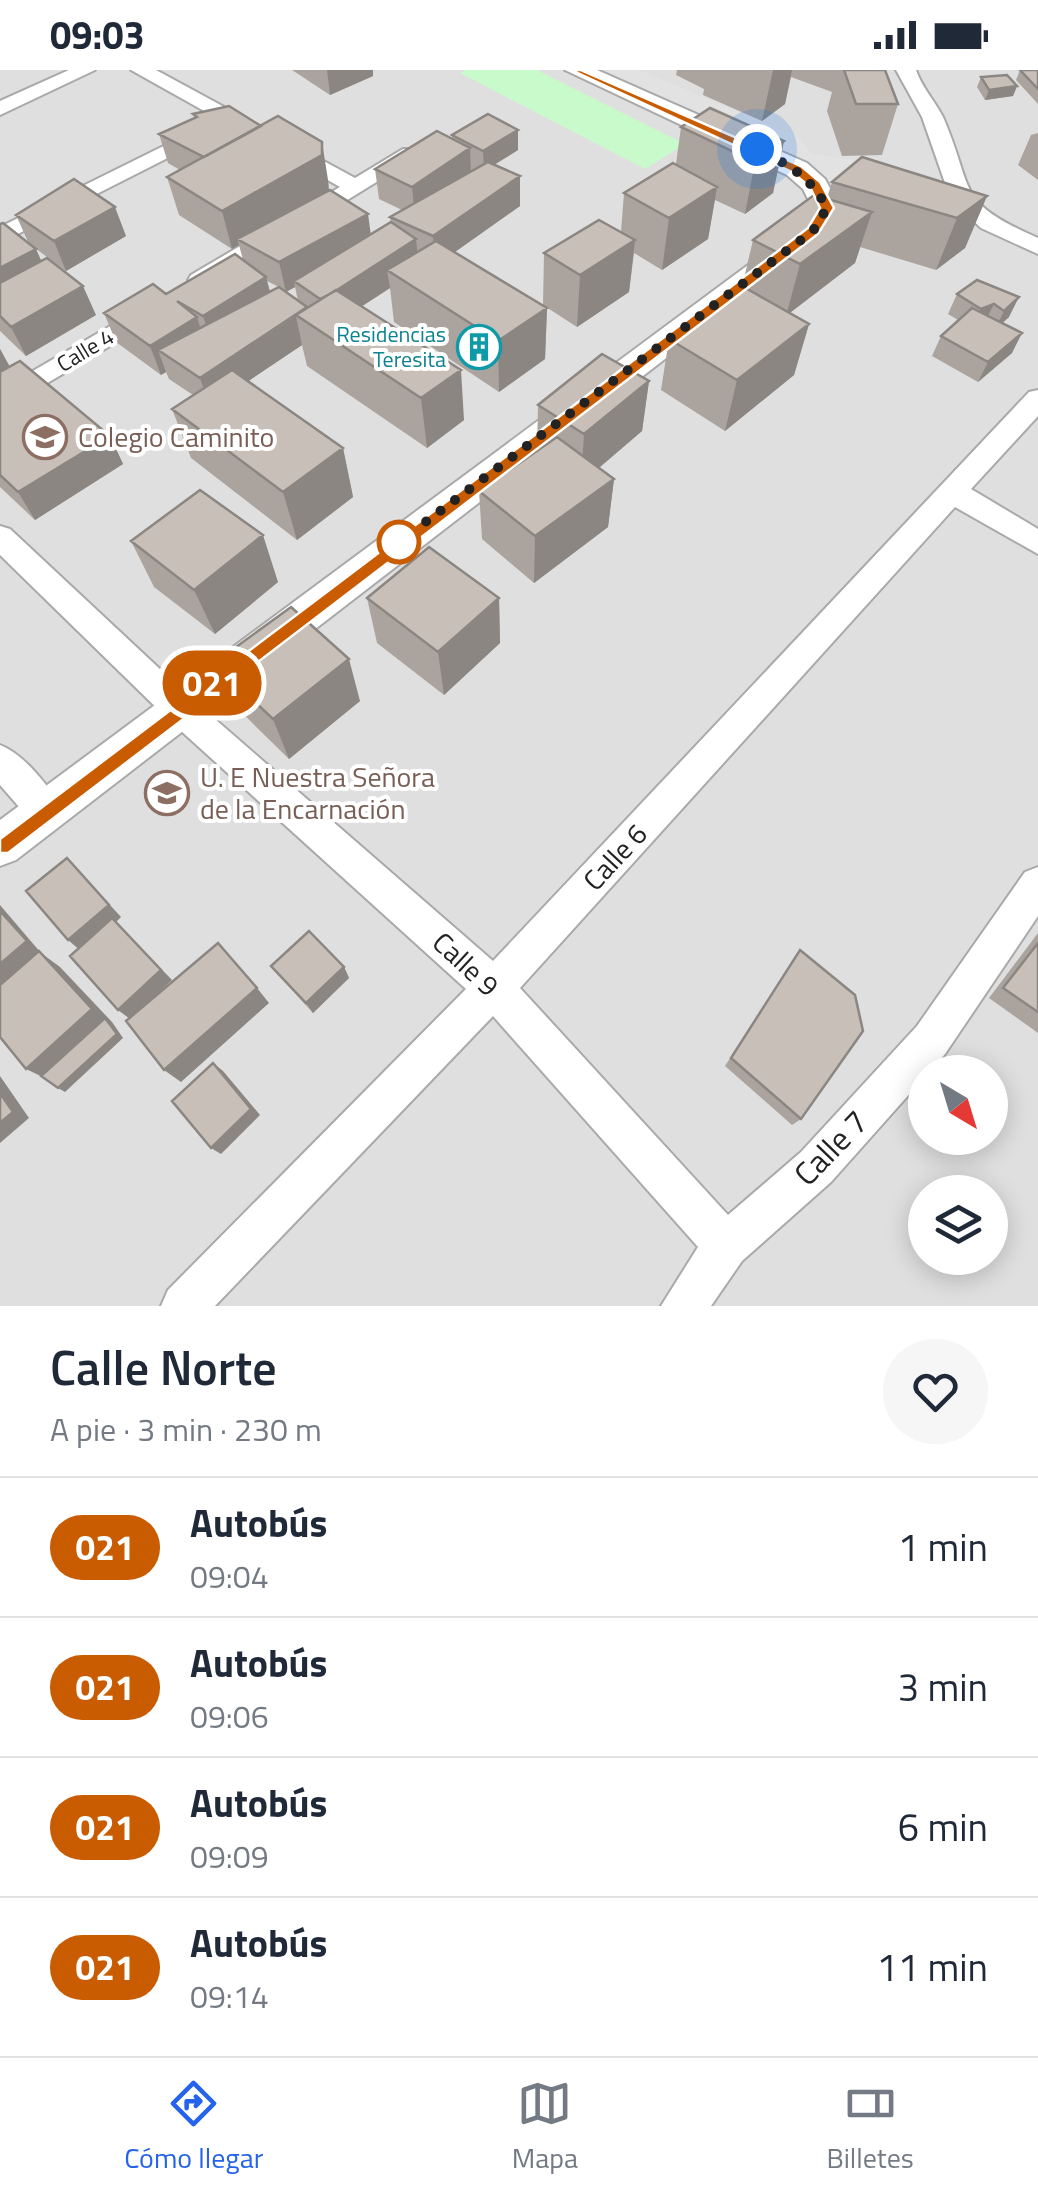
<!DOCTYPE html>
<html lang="es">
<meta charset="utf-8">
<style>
:root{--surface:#fff;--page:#f6f6f7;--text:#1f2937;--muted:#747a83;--line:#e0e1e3;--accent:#2563eb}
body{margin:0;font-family:"Titillium Web",sans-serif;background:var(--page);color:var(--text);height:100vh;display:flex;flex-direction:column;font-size:38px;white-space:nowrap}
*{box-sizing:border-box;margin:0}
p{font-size:32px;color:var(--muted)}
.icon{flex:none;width:55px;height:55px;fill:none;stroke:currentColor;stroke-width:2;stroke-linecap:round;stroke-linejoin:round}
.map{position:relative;height:1236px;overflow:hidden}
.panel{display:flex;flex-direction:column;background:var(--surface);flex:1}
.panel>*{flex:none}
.badge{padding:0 20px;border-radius:32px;font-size:35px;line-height:65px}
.needle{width:65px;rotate:142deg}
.fabs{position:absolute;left:908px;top:985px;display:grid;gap:20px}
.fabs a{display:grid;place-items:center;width:100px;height:100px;border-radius:50%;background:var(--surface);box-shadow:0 5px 25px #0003;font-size:50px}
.you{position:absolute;width:50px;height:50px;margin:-25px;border:8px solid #fff;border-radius:50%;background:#1a73e8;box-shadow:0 0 0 15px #1a73e833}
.map>.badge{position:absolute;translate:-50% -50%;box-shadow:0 0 0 5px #fff}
.round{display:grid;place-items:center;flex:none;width:105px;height:105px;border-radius:52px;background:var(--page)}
.summary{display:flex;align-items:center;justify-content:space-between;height:170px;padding:0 50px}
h1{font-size:48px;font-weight:600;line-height:75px}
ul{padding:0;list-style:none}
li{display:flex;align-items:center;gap:30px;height:140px;padding:0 50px;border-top:2px solid var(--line)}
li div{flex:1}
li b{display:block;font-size:38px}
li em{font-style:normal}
li .badge{min-width:110px;font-weight:700;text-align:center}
.status{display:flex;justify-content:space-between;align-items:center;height:70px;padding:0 50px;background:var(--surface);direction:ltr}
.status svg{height:28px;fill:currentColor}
.tabs{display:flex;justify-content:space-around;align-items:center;height:140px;border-top:2px solid var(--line);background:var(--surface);font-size:28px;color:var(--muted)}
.tabs a{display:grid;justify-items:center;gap:5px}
.tabs .selected{color:var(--accent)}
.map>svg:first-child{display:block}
.residential{fill:#e0dfdf;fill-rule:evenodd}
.park{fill:#c8facc}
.parking{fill:#e2e2e2}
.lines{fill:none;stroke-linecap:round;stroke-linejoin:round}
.minor-casing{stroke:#a9a9a9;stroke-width:4}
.tertiary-casing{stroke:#a9a9a9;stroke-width:4}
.minor{fill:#fff;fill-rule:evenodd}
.tertiary{fill:#fff;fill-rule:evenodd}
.wall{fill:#aba49e;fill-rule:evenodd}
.shaded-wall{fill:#8b8681}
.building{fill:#c7bfb8;stroke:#8b8681;stroke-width:2.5}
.line{fill:#c95b00;stroke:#fff;stroke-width:2.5}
.walk{stroke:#222;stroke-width:10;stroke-dasharray:0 18}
.stop-dot{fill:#fff;stroke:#c95b00;stroke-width:5}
.labels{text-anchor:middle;stroke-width:8;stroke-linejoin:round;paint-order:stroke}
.far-culture-label{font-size:22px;fill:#0d838f;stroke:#fff;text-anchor:end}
.far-street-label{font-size:22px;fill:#222;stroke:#fff}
.education-label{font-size:28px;fill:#785e54;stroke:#fff;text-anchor:start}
.street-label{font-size:28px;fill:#222;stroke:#fff}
.near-street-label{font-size:32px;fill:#222;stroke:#fff}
</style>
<div class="status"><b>09:03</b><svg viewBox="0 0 49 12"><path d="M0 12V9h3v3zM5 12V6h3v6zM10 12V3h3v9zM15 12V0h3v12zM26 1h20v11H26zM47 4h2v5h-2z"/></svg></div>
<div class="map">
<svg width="1038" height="1236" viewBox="0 0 1038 1236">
<rect width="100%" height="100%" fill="#f2efe9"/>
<path class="residential" d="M0,0H1038V1236H0ZM925,1002H990V1068H925ZM925,1122H990V1188H925Z"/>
<path class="park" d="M466,0H537L685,74L645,99L460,3Z"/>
<path class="parking" d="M588,0H639L800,68L812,84L880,93L830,119Z"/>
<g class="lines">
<defs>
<path id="minor" d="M69,0H95L0,45V31Z
M131,0H156L355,108L403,79H419L422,84L209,215H191L188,210L191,205L340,117Z
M896,0H916C922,18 935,31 943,47C975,120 953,131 1038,168V184L981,158L951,130L922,47Z
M204,56L211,58V66L0,173V157Z
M150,233L159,235L162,241L159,247L0,341V320Z
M1038,320V346L971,419L1038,459V484L955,437L520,918L728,1145L801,1082L917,956L1025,802L1038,797V846L945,984L831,1112L742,1191L711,1236H661L698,1177L493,946L215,1236H161L168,1220L466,919L169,650L0,485V456L10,459L193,630L493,891L1029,322Z
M0,675C24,684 52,719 63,742L57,753L45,758L33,753L0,715Z"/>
<path id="tertiary" d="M565,0H597L807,93L825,109L841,139L823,167L16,790L0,796V750L802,155L813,139L803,119L787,105Z"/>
</defs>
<use href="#minor" class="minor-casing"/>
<use href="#tertiary" class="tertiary-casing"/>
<use href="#minor" class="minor"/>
<use href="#tertiary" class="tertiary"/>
</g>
<path class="wall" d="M292,0H373V6L330,25Z
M677,0H885L898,34L882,85L842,86L827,41L832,22L791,7L785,34L762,51L703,25L704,19L676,5Z
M1020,0H1038V34L1016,10Z
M981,7L1017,16L1013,26L985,30L977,17Z
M193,44L328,110L329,121L371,164L391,152L390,147L402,140L379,129L375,99L452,68V65L518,80L494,95L520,106V136L455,182L547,238L545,289L499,322L394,252L390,218L362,236L464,350L427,378L307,296L302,275L248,311L343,378L353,427L297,470L191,388L172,339L193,325L169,309L166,302L161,305L116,272L104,243L166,224L243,190L239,175L232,179L179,145L167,107L180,100L168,93L159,64L195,48ZM267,211L279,217L270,222ZM295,217L298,231L279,218L286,222Z
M681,57L784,71L773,123L745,144L715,130L708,169L662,200L634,183L629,222L577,257L543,235L544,183L621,162L624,123L676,94Z
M1038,63V110L1018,95L1031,65Z
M832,112L987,126L965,178L936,200L860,177L855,193L789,243L809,254L794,305L725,361L661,320L669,269L742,217L753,170L827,128Z
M16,145L126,166L66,201L35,178L41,191L96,245L26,286L0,261V154L29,174Z
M977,210L1009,247L1002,253L1012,283L978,312L932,286L941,266L958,250L948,244L957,224Z
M0,279L9,296L110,366L123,394L35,450L0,417Z
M649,311L642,361L599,398L614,409L608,457L534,513L482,469L479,421L537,381L538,335Z
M131,471L278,512L215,564L154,517Z
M367,528H499L500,573L444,625L377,573Z
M214,593L360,631L289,689L234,635Z
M1038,863V963L989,928Z
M800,880L801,1049L792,1055L725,996Z
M271,896L344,897L349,908L313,943L279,906Z"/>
<path class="shaded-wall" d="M327,0H373V6L330,25Z
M773,0H792L785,34L762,51Z
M1017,16L1013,26L985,30L989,20Z
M518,60V80L484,101L483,81Z
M784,71L773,123L745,144L755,92Z
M322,72L328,110L329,123L237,169L239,175L232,179L222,141Z
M470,78L471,107L415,147L412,117Z
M520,106V136L435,196L433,166Z
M717,117L708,169L662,200L669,148Z
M987,126L965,178L936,200L957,148Z
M115,137L126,166L66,201L54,171Z
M872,142L855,193L786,246L800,194Z
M368,144L372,173L294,211L295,217L286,222L279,192Z
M416,169L419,198L387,200L390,218L327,259L322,230Z
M635,170L629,222L577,257L580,205Z
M36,179L49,208L0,236V198Z
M266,207L274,237L212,275L203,246Z
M83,216L96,245L26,286L11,257Z
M1019,227L1009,247L994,261L1004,241Z
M994,234L984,254L972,259L981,239Z
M547,238L545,289L499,322L498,271Z
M296,246L302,275L210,337L200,308Z
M197,247L206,277L158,280L166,302L161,305L150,276Z
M809,254L794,305L725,361L737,310Z
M1022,263L1012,283L978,312L988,292Z
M0,279L10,297L0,302Z
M461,300L464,350L427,378L421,328Z
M649,311L642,361L581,413L584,364Z
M110,366L123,394L35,450L18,422Z
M343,378L353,427L297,470L283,422Z
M614,409L608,457L534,513L535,466Z
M263,465L278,512L215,564L194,520Z
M499,528L500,573L444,625L438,582Z
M349,589L360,631L289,689L273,649Z
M67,788L121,847L116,852L172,910L130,949L118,940L81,881L68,870Z
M0,835L41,883L60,897L112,952L123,968L65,1022L58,1018L49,1010L26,999L0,918Z
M344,897L349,908L313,943L306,933Z
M257,918L269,933L181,1012L164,1000Z
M213,993L223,1001L260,1045L221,1084L211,1078Z
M0,1006L29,1048L0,1073Z"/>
<path class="building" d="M844,0H885L898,34H856Z
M1020,0H1038V19Z
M1007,5L1017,16L989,20L981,7Z
M229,36L261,56L204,87L159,64L197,47L193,44Z
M710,38L784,71L755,92L681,57Z
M488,44L518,60L483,81L452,65Z
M278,46L322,72V85L222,141L167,107Z
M437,61L470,78L412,117L375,99Z
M862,87L987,126L957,148L832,112Z
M488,92L520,106L433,166L390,147Z
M673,93L717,117L669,148L624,123Z
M74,109L115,137L54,171L16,145Z
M330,120L368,144L279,192L237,169Z
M814,125L872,142L800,194L753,170Z
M599,150L635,170L580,205L544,183Z
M391,152L416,169L337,220L320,229L294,211Z
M3,153L36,179L0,198V154Z
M436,171L547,238L498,271L387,200Z
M235,184L266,207L203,246L177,231L197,247L150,276L104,243L153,214L166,224Z
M47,188L83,216L11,257L0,246V213Z
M977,210L1019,227L1004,241L994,234L981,239L957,224Z
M742,216L809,254L737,310L669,269Z
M279,217L307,237L200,308L158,280Z
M336,220L461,300L421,328L296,245Z
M972,238L1022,263L988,292L941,266Z
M602,284L649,311L584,364L538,335Z
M20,291L110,366L18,422L0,405V302Z
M232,300L343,378L283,422L172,339Z
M557,367L614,409L535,466L479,421Z
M200,420L263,465L194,520L131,471Z
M429,477L499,528L438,582L367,528Z
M291,537L349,589L273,649L214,593Z
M67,788L109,835L68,870L26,821Z
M0,841L27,871L0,894Z
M112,848L161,900L118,940L70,886Z
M309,861L344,897L306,933L271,896Z
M218,873L257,918L164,1000L126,951Z
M1038,873V942L1003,918Z
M800,880L855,925L863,961L801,1049L731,988Z
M39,881L92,939L26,999L0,967V915Z
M105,948L117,964L58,1018L41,1006Z
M213,993L251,1039L211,1078L172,1031Z
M0,1023L13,1042L0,1053Z"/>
<path class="line" d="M571,0H581L801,96L820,112L834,138L818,164L788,187L8,783H0V769L778,181L808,158L820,138L810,117L792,102Z"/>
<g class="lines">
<path class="walk" d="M399,472L391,478L813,161L827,138C810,106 789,95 757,79"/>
</g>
<defs>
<symbol id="building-ring" viewBox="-11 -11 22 22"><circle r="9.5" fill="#fff" stroke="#0f9aa8" stroke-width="1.5"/><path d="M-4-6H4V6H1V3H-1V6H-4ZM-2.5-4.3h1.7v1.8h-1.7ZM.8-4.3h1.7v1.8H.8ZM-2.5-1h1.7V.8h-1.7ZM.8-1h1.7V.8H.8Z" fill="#0f9aa8"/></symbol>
<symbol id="school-ring" viewBox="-11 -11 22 22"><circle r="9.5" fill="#fff" stroke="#8d6e63" stroke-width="1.5"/><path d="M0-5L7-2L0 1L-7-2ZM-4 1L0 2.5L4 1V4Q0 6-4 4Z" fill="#8d6e63"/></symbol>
</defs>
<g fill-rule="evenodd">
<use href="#building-ring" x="454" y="252" width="50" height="50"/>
<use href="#school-ring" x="20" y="342" width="50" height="50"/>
<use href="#school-ring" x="142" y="698" width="50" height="50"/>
</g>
<circle class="stop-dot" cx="399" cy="472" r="20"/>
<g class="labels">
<g class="far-culture-label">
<text x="446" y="272">Residencias<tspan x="446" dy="25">Teresita</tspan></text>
</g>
<g class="far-street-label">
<text transform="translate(85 280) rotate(-31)" y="8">Calle 4</text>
</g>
<g class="education-label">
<text x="78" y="377">Colegio Caminito</text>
<text x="200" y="717">U. E Nuestra Señora<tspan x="200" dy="32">de la Encarnación</tspan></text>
</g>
<g class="street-label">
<text transform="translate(615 787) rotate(-47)" y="10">Calle 6</text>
<text transform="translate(466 894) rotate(43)" y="10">Calle 9</text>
</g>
<g class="near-street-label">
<text transform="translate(831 1078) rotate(-46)" y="11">Calle 7</text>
</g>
</g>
</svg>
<div class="fabs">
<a><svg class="needle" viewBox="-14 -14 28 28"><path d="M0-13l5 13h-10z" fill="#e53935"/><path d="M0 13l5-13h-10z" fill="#747a83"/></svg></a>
<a><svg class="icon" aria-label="layers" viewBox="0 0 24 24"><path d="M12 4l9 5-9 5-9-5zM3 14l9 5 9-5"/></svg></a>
</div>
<div class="you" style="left:757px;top:79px"></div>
<b class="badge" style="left:212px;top:613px;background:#c95b00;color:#fff">021</b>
</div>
<section class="panel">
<div class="summary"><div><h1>Calle Norte</h1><p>A pie · 3 min · 230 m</p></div><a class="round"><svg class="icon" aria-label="heart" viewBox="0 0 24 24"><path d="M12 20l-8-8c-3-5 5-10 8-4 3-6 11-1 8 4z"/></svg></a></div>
<ul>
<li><span class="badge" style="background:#c95b00;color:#fff">021</span><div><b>Autobús</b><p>09:04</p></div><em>1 min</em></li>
<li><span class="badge" style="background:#c95b00;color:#fff">021</span><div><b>Autobús</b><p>09:06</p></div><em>3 min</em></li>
<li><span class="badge" style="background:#c95b00;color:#fff">021</span><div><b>Autobús</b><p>09:09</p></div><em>6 min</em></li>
<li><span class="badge" style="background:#c95b00;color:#fff">021</span><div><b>Autobús</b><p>09:14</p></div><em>11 min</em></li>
</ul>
</section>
<nav class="tabs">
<a class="selected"><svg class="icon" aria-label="directions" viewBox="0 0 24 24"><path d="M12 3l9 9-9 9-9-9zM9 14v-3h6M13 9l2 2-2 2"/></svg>Cómo llegar</a>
<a><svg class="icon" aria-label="map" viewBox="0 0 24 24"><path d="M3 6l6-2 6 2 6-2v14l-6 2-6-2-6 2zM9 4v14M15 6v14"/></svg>Mapa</a>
<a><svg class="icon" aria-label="tickets" viewBox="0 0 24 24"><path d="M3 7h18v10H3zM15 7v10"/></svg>Billetes</a>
</nav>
